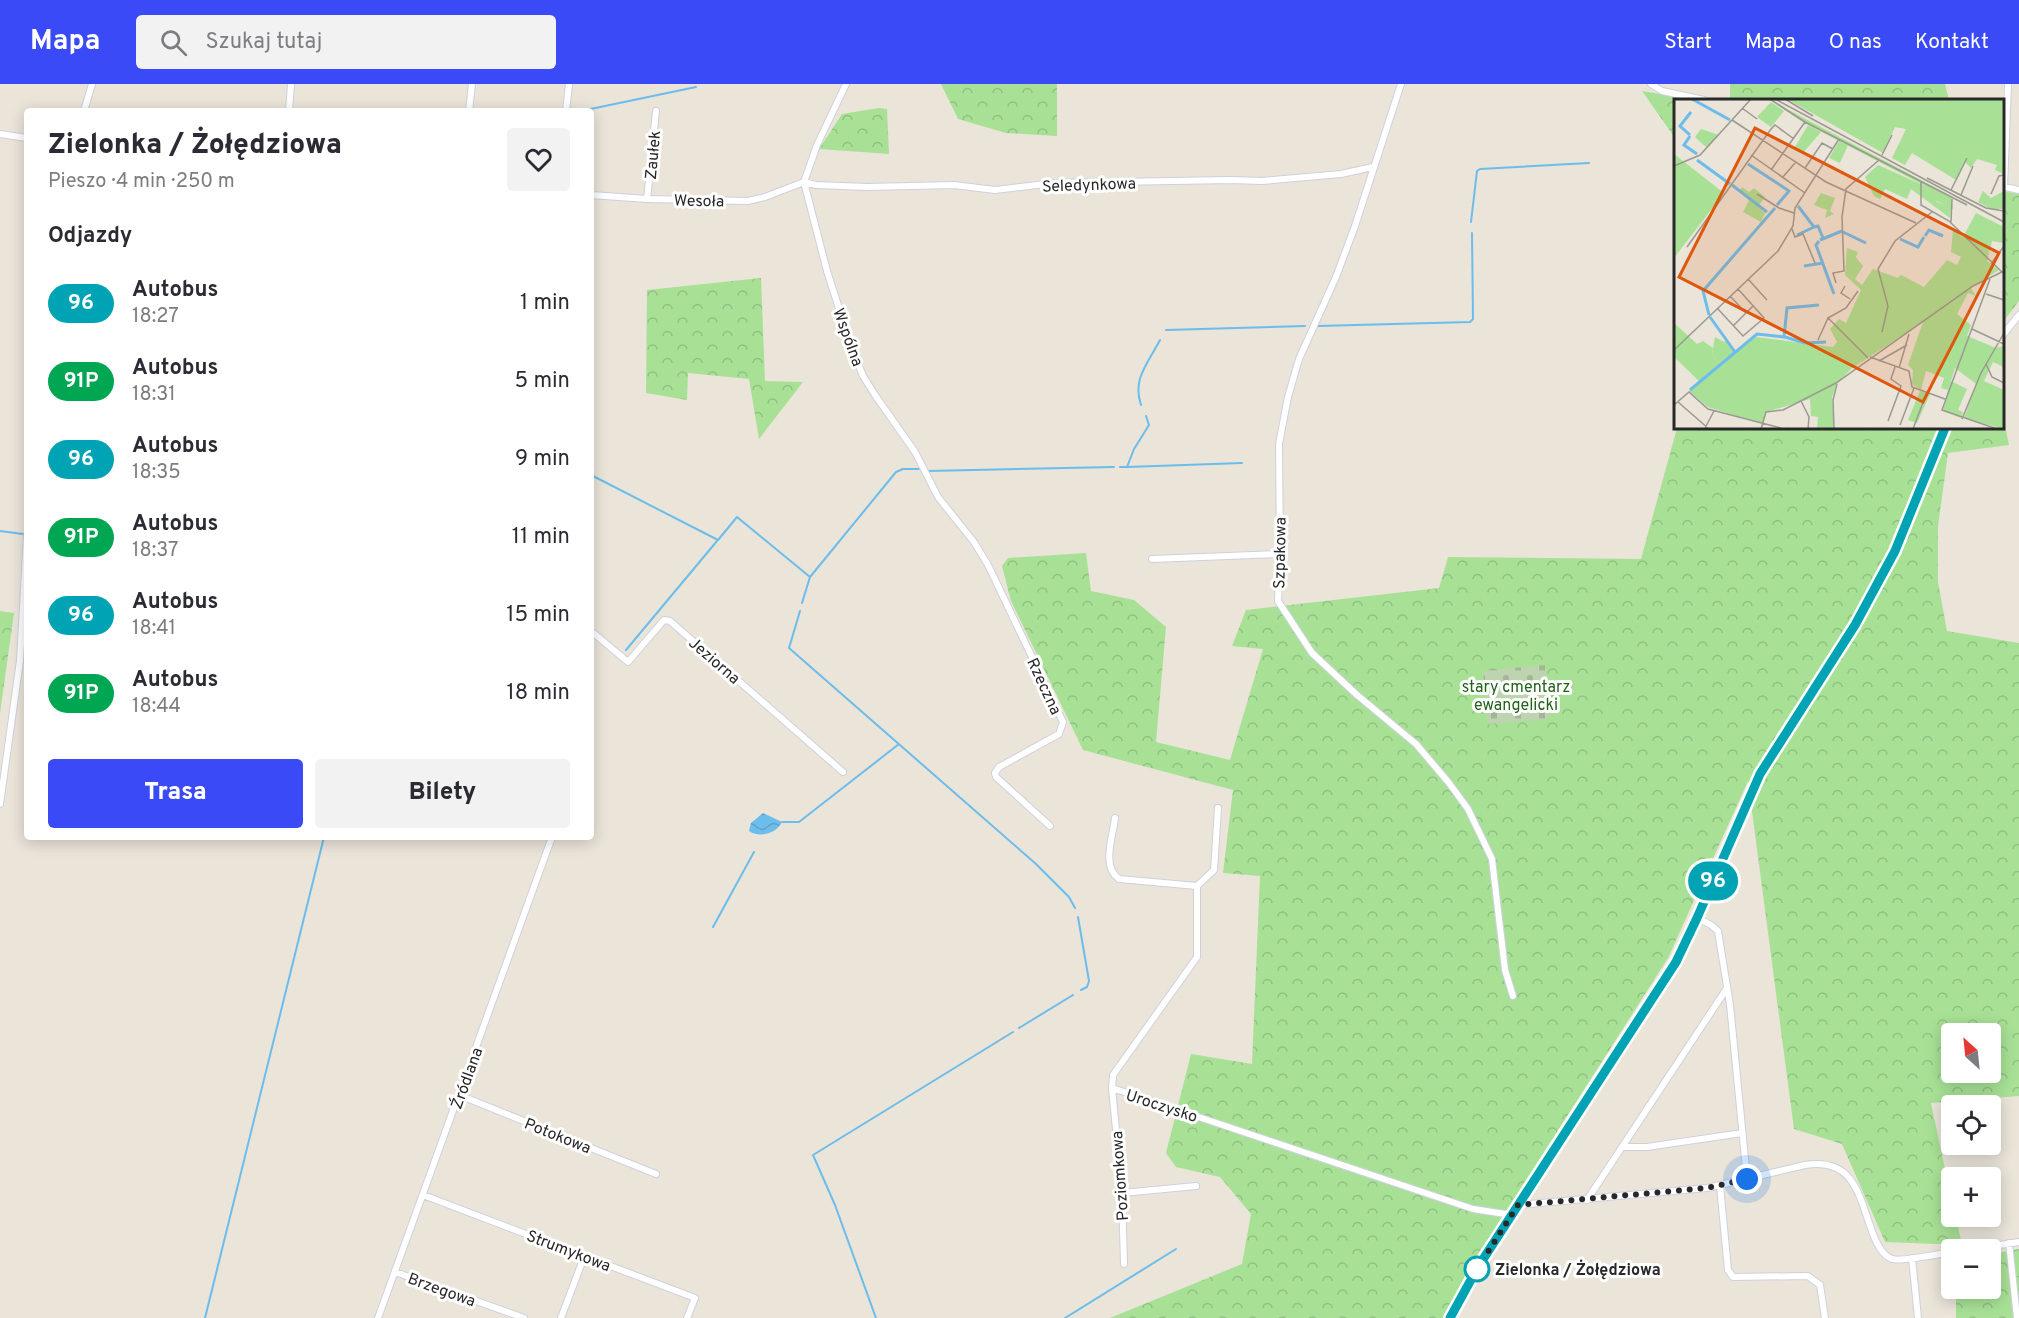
<!DOCTYPE html>
<html lang="pl">
<meta charset="utf-8">
<style>
:root{--surface:#fff;--page:#f2f2f3;--text:#2b2b33;--muted:#7c7c81;--accent:#3a4af6}
body{margin:0;font-family:Overpass,sans-serif;background:var(--page);color:var(--text);height:100vh;display:flex;flex-direction:column;font-size:22px;white-space:nowrap}
*{box-sizing:border-box;margin:0}
p{font-size:20px;color:var(--muted)}
.icon{flex:none;width:33px;height:33px;fill:none;stroke:currentColor;stroke-width:2;stroke-linecap:round;stroke-linejoin:round}
.map{position:relative;flex:1;overflow:hidden}
.side{position:absolute;left:24px;top:24px;width:570px;height:732px;display:flex;flex-direction:column;background:var(--surface);border-radius:6px;box-shadow:0 3px 15px #0003}
.side>*{flex:none}
.badge{padding:0 12px;border-radius:20px;font-size:21px;line-height:39px}
.needle{width:39px;rotate:333deg}
.fabs{position:absolute;left:1941px;top:939px;display:grid;gap:12px}
.fabs a{display:grid;place-items:center;width:60px;height:60px;border-radius:6px;background:var(--surface);box-shadow:0 3px 15px #0003;font-size:30px}
.you{position:absolute;width:30px;height:30px;margin:-15px;border:4px solid #fff;border-radius:50%;background:#1a73e8;box-shadow:0 0 0 9px #1a73e833}
.map>.badge{position:absolute;translate:-50% -50%;box-shadow:0 0 0 3px #fff}
h2{padding:0 24px;font-size:22px;line-height:54px}
.round{display:grid;place-items:center;flex:none;width:63px;height:63px;border-radius:6px;background:var(--page)}
.head{display:flex;align-items:center;justify-content:space-between;height:102px;padding:0 24px}
h1{font-size:28px;font-weight:800;line-height:45px}
.action{display:flex;gap:12px;margin-top:auto;padding:12px 24px}
.action a{flex:1;height:69px;border-radius:6px;background:var(--accent);color:#fff;font-size:24px;font-weight:800;line-height:69px;text-align:center}
.action a+a{background:var(--page);color:var(--text)}
ul{padding:0;list-style:none}
li{display:flex;align-items:center;gap:18px;height:78px;padding:0 24px}
li div{flex:1}
li b{display:block;font-size:22px}
li em{font-style:normal}
li .badge{min-width:66px;font-weight:700;text-align:center}
header{display:flex;align-items:center;gap:36px;box-sizing:border-box;height:84px;padding:0 30px;background:var(--accent);color:#fff}
header strong{font-size:28px}
nav{display:flex;gap:33px;margin-inline-start:auto;font-size:21px}
.search{width:420px;height:54px;background:var(--page);display:flex;align-items:center;gap:15px;box-sizing:border-box;padding:0 21px;border-radius:6px;color:var(--muted);font-size:22px}
.map>svg:first-child{display:block}
.forest{fill:url(#forest-crowns);fill-rule:evenodd}
.cemetery{fill:url(#cemetery-stones)}
.water{fill:url(#water-waves)}
.lines{fill:none;stroke-linecap:round;stroke-linejoin:round}
.stream{stroke:#6cbdec;stroke-width:2}
.street-casing{stroke:#ced0e1;stroke-width:8}
.street{stroke:#fff;stroke-width:6}
.line-casing{stroke:#fff;stroke-width:14}
.line{stroke:#00a3b4;stroke-width:9}
.walk{stroke:#282828;stroke-width:6;stroke-dasharray:0 10.8}
.stop-dot{fill:#fff;stroke:#00a3b4;stroke-width:3}
.labels{text-anchor:middle;stroke-width:6;stroke-linejoin:round;paint-order:stroke}
.street-label{font-size:16px;fill:#282828;stroke:#fff}
.park-label{font-size:16px;fill:#22621a;stroke:#fff}
.stop-label{font-size:16px;font-weight:bold;fill:#282828;stroke:#fff;text-anchor:start}
.inset-river{fill:none;stroke:#6cbdec;stroke-width:3}
.inset-road{fill:none;stroke:#9c9992;stroke-width:1.5}
.view{fill:#de570d;fill-opacity:0.15;stroke:#de570d;stroke-width:3}
.inset-edge{fill:none;stroke:#282828;stroke-width:3}
</style>
<header>
<strong>Mapa</strong>
<div class="search"><svg class="icon" aria-label="search" viewBox="0 0 24 24"><circle cx="10" cy="10" r="6"/><path d="M15 15l6 6"/></svg>Szukaj tutaj</div>
<nav><a>Start</a><a>Mapa</a><a>O nas</a><a>Kontakt</a></nav>
</header>
<div class="map">
<svg width="2019" height="1234" viewBox="0 0 2019 1234">
<defs>
<pattern id="forest-crowns" width="20" height="18" patternUnits="userSpaceOnUse" patternTransform="scale(1.5)"><rect width="20" height="18" fill="#a8e196"/><path d="M2 6a3 3 0 1 1 6 0M12 15a3 3 0 1 1 6 0" fill="none" stroke="#91c181"/></pattern>
<pattern id="cemetery-stones" width="16" height="16" patternUnits="userSpaceOnUse" patternTransform="scale(1.5)"><rect width="16" height="16" fill="#bed4b0"/><path d="M2 7V4a2 2 0 0 1 4 0v3zM10 15v-3a2 2 0 0 1 4 0v3z" fill="#a3b697"/></pattern>
<pattern id="water-waves" width="16" height="10" patternUnits="userSpaceOnUse" patternTransform="scale(1.5)"><rect width="16" height="10" fill="#6cbdec"/><path d="M0 5q4-4 8 0t8 0" fill="none" stroke="#5ea2ca"/></pattern>
</defs>
<rect width="100%" height="100%" fill="#eae4d9"/>
<path class="forest" d="M941,0H1057V52L1006,49L958,35Z
M1730,0H1945L1949,16H1730Z
M1642,7L1697,16H1676L1675,54Z
M879,24L887,25L889,70L819,65L842,30Z
M2003,107L2019,110V217L2003,238Z
M761,194L765,297L803,298L759,355L749,295L688,289L687,316L646,309L647,206Z
M2003,337H2004L2009,361L1948,369L1938,442V498L1947,547L2019,559V1012L1931,1019L1951,1113L1952,1132L1956,1133L1962,1161L1885,1158L1842,1060L1794,1045L1748,697L1668,874L1511,1120L1448,1234H1110L1242,1180L1251,1130L1220,1093L1176,1083L1166,1069L1191,970L1252,980L1260,792L1223,789L1233,706L1083,666L1011,517L1002,482L1008,474L1086,469L1091,507L1134,516L1166,543L1156,658L1230,676L1263,565L1232,562L1246,526L1439,504L1448,473L1641,475L1677,344H2002ZM1952,950H1990V988H1952Z
M0,527L14,529L0,629Z
M2019,1165V1234H1956V1205L1990,1204L1991,1170Z"/>
<path class="cemetery" d="M1545,581L1549,635L1488,640L1483,587Z"/>
<path class="water" d="M763,729L782,738C776,750 759,754 749,747L751,739Z"/>
<g class="lines">
<path class="stream" d="M581,27L696,3
M1471,138L1477,87L1480,85L1589,79
M1318,242L1470,238L1473,235L1472,149
M1166,246L1305,242
M1141,321C1132,295 1148,279 1160,256
M1120,383H1127L1134,365L1149,341L1146,332
M1127,383L1242,379
M928,387L1114,383
M591,391L718,456L737,433L810,493
M0,447L23,450
M802,519L810,493L896,388L903,385H919
M800,527L789,564L1036,780L1069,813L1075,824
M626,566L717,457
M782,738H799L899,660
M1078,833L1089,897L1087,903L1081,906
M713,843L754,768
M1019,944L1073,911
M205,1234L324,753
M876,1234L835,1121L813,1071L1013,948
M1065,1234L1176,1165"/>
<defs>
<path id="street" d="M846,0L817,61L804,98L827,187L852,265L863,292L875,311L915,368L938,413L974,458L988,481L1063,638L1059,650L999,683L995,689L996,693L1050,742
M1401,0L1355,142L1336,193L1299,275L1288,313L1279,360L1280,470L1278,517L1312,569L1357,611L1416,660L1449,699L1468,725L1492,775L1505,886L1513,912
M1651,0L1662,7L1704,16
M84,27L92,0
M289,27L291,0
M469,27L472,0
M566,27L569,0
M0,50L27,54
M2002,102L2019,106
M2004,103L2008,0
M591,111L647,115L748,117L765,113L804,98L816,101L868,103L954,101L995,106L1054,99L1231,96L1262,97L1341,90L1373,83
M647,115L656,27
M2002,252L2019,231
M1152,475L1280,470
M591,547L628,578L664,536L670,537L843,688
M0,720L20,577L27,452
M1218,724L1214,786L1197,802V873L1113,991L1112,1004L1473,1125L1512,1131
M1115,734C1113,752 1101,783 1119,795L1197,802
M1697,834L1711,841L1718,847L1730,921L1747,1095
M1112,1004L1122,1109L1124,1180
M459,1011L656,1090
M1622,1063H1647L1742,1049
M1720,1102L1728,1186L1733,1193L1808,1192L1820,1201L1825,1234
M1122,1109L1196,1102
M423,1111L695,1214L687,1234
M1587,1116L1727,904
M1518,1121L1707,1104L1805,1081C1855,1073 1859,1113 1873,1150C1877,1160 1882,1171 1892,1175C1900,1178 1940,1170 1952,1168
M2009,1159L2017,1234
M1968,1166L2019,1158
M1912,1174L1918,1234
M395,1188L524,1234
M378,1234L552,753
M561,1234L584,1173
M1450,1234L1478,1183L1676,878L1697,834L1760,690L1855,541L1895,467L1945,344"/>
</defs>
<use href="#street" class="street-casing"/>
<use href="#street" class="street"/>
</g>
<g class="lines">
<defs>
<path id="line" d="M1450,1234L1478,1183L1676,878L1697,834L1760,690L1855,541L1895,467L1945,344"/>
</defs>
<use href="#line" class="line-casing"/>
<use href="#line" class="line"/>
<path class="walk" d="M1477,1185L1518,1121L1707,1104L1747,1095"/>
</g>
<circle class="stop-dot" cx="1477" cy="1185" r="12"/>
<g class="labels">
<g class="street-label">
<text transform="translate(652 71) rotate(-85)" y="6">Zaułek</text>
<text transform="translate(1089 100) rotate(-2)" y="6">Seledynkowa</text>
<text transform="translate(699 116) rotate(1)" y="6">Wesoła</text>
<text transform="translate(849 253) rotate(70)" y="6">Wspólna</text>
<text transform="translate(1279 469) rotate(-89)" y="6">Szpakowa</text>
<text transform="translate(715 576) rotate(41)" y="6">Jeziorna</text>
<text transform="translate(1045 602) rotate(65)" y="6">Rzeczna</text>
<text transform="translate(466 994) rotate(-70)" y="6">Źródlana</text>
<text transform="translate(1162 1021) rotate(18)" y="6">Uroczysko</text>
<text transform="translate(558 1051) rotate(22)" y="6">Potokowa</text>
<text transform="translate(1119 1092) rotate(-94)" y="6">Poziomkowa</text>
<text transform="translate(569 1166) rotate(21)" y="6">Strumykowa</text>
<text transform="translate(442 1205) rotate(20)" y="6">Brzegowa</text>
</g>
<g class="park-label">
<text x="1516" y="608">stary cmentarz<tspan x="1516" dy="18">ewangelicki</tspan></text>
</g>
<g class="stop-label">
<text x="1495" y="1191">Zielonka / Żołędziowa</text>
</g>
</g>
<g transform="translate(1674 15)">
<rect width="330" height="330" fill="#eae4d9"/>
<path d="M94,0L277,97L279,110L261,101L251,87L127,22ZM41,238L50,243L53,241L61,253L44,264L38,255Z" fill="#a8e196"/>
<path d="M113,0H330V75L321,71L323,66L303,60L297,69L291,63L282,81L238,54L231,66L218,59L232,30L221,28L209,54ZM97,3L110,12L97,28L83,18ZM134,26L147,33L129,54L121,48ZM165,42L174,46L166,64L155,59ZM0,55L50,94L0,159ZM204,66L251,87L263,103L277,108L276,119L237,90L233,100L211,90L206,100L200,97L191,78ZM68,88L75,93L80,89L91,98L84,108L91,114L87,123L69,113L75,101L65,93ZM309,92L317,99L330,92V110H317L304,103ZM147,94L161,99L156,112L160,115L151,119L153,111L140,106ZM302,114L330,128L329,144L318,142L313,162L325,171L297,189L302,197L294,194L283,215L297,226L293,237L322,249L330,247V268L319,263L310,282L330,291V330L290,319L302,285L281,269L277,282L293,290L284,311L289,313L287,319L269,312L274,291L267,289L270,279L252,272L247,291L238,285L239,271L234,266L249,223L177,270L162,286L158,298L160,328L164,330H143L144,318L137,317L136,300L92,313L88,325L34,308L15,292L25,282L0,258V224L23,245L29,242L39,249L38,255L44,264L82,238L159,248L163,243L156,230L165,220L172,224L187,191L171,176L173,149L184,153L182,158L189,167L181,180L188,186L199,170L224,179L227,176L250,188L273,161L283,166L287,158L277,153L279,131L289,138ZM246,292L256,295L243,324L234,321Z" fill="#a8e196"/>
<path d="M27,30L45,36L33,49L21,38Z" fill="#a8e196"/>
<path class="inset-river" d="M18,0L56,21M16,36L6,27L17,13M16,37L10,46L23,55M23,61L56,85M74,65L115,92L103,106M58,86L93,113M124,107L140,128L144,127L149,139M169,133L192,144M123,136L140,128M251,137L255,131L269,137M226,140L244,148L250,138M146,141L168,132M145,142L142,146L160,195M130,167L149,164M35,216L29,192L101,109M36,218L61,253M111,238L131,244L152,243M16,291L83,235L110,238L113,209L145,206"/>
<path class="inset-road" d="M96,0L131,23L293,106M101,0L330,123M111,0L139,17M68,9L83,20M58,21L152,83L242,124M77,56L131,94M208,56L218,36M0,67L26,56L77,0M131,69L148,44L159,50M97,71L131,23M108,79L121,64M253,79L312,109L330,112M247,83V106L275,122L328,173M277,91L293,59M83,95L105,109L120,114M317,95L325,77L330,76M287,96L299,67M277,123L278,100M118,130L121,138L129,135L141,164M13,148L97,30L101,26L120,40M317,165L330,147M74,180L93,201M316,180L268,311L323,330M162,184L159,174L170,172L168,118L172,90L205,61M171,187L167,194L176,200M184,192L172,209L154,219L194,259M312,195L330,201M56,197L72,214L79,207M43,209L69,237L90,219L64,190M59,227L72,214M298,230L330,245M208,233L214,207L204,170L221,142L258,113M144,241L154,219M0,251L104,152L119,127L121,109L165,40M196,258L235,272L238,288L271,300M205,262L233,246M312,265L318,278L330,284M225,269L235,235M127,302L135,318L134,330M4,303L35,330M0,306L15,293L34,310L107,329M288,320L307,274L330,234M214,322L227,287L217,280L221,268M226,326L240,289M31,329L40,312M87,330L92,313L109,311L162,284L299,187L330,172M160,330L159,301L163,285M239,330L253,293"/>
<path class="view" d="M81,29L325,154L249,303L5,178Z"/>
<rect width="330" height="330" class="inset-edge"/>
</g>
</svg>
<div class="fabs">
<a><svg class="needle" viewBox="-14 -14 28 28"><path d="M0-13l5 13h-10z" fill="#e53935"/><path d="M0 13l5-13h-10z" fill="#7c7c81"/></svg></a>
<a><svg class="icon" aria-label="locate" viewBox="0 0 24 24"><circle cx="12" cy="12" r="6"/><path d="M12 2v4M12 18v4M2 12h4M18 12h4"/></svg></a>
<a>+</a>
<a>−</a>
</div>
<div class="you" style="left:1747px;top:1095px"></div>
<b class="badge" style="left:1713px;top:797px;background:#00a3b4;color:#fff">96</b>
<section class="side">
<div class="head"><div><h1>Zielonka / Żołędziowa</h1><p>Pieszo · 4 min · 250 m</p></div><a class="round"><svg class="icon" aria-label="heart" viewBox="0 0 24 24"><path d="M12 20l-8-8c-3-5 5-10 8-4 3-6 11-1 8 4z"/></svg></a></div>
<h2>Odjazdy</h2>
<ul>
<li><span class="badge" style="background:#00a3b4;color:#fff">96</span><div><b>Autobus</b><p>18:27</p></div><em>1 min</em></li>
<li><span class="badge" style="background:#00a651;color:#fff">91P</span><div><b>Autobus</b><p>18:31</p></div><em>5 min</em></li>
<li><span class="badge" style="background:#00a3b4;color:#fff">96</span><div><b>Autobus</b><p>18:35</p></div><em>9 min</em></li>
<li><span class="badge" style="background:#00a651;color:#fff">91P</span><div><b>Autobus</b><p>18:37</p></div><em>11 min</em></li>
<li><span class="badge" style="background:#00a3b4;color:#fff">96</span><div><b>Autobus</b><p>18:41</p></div><em>15 min</em></li>
<li><span class="badge" style="background:#00a651;color:#fff">91P</span><div><b>Autobus</b><p>18:44</p></div><em>18 min</em></li>
</ul>
<div class="action"><a>Trasa</a><a>Bilety</a></div>
</section>
</div>
